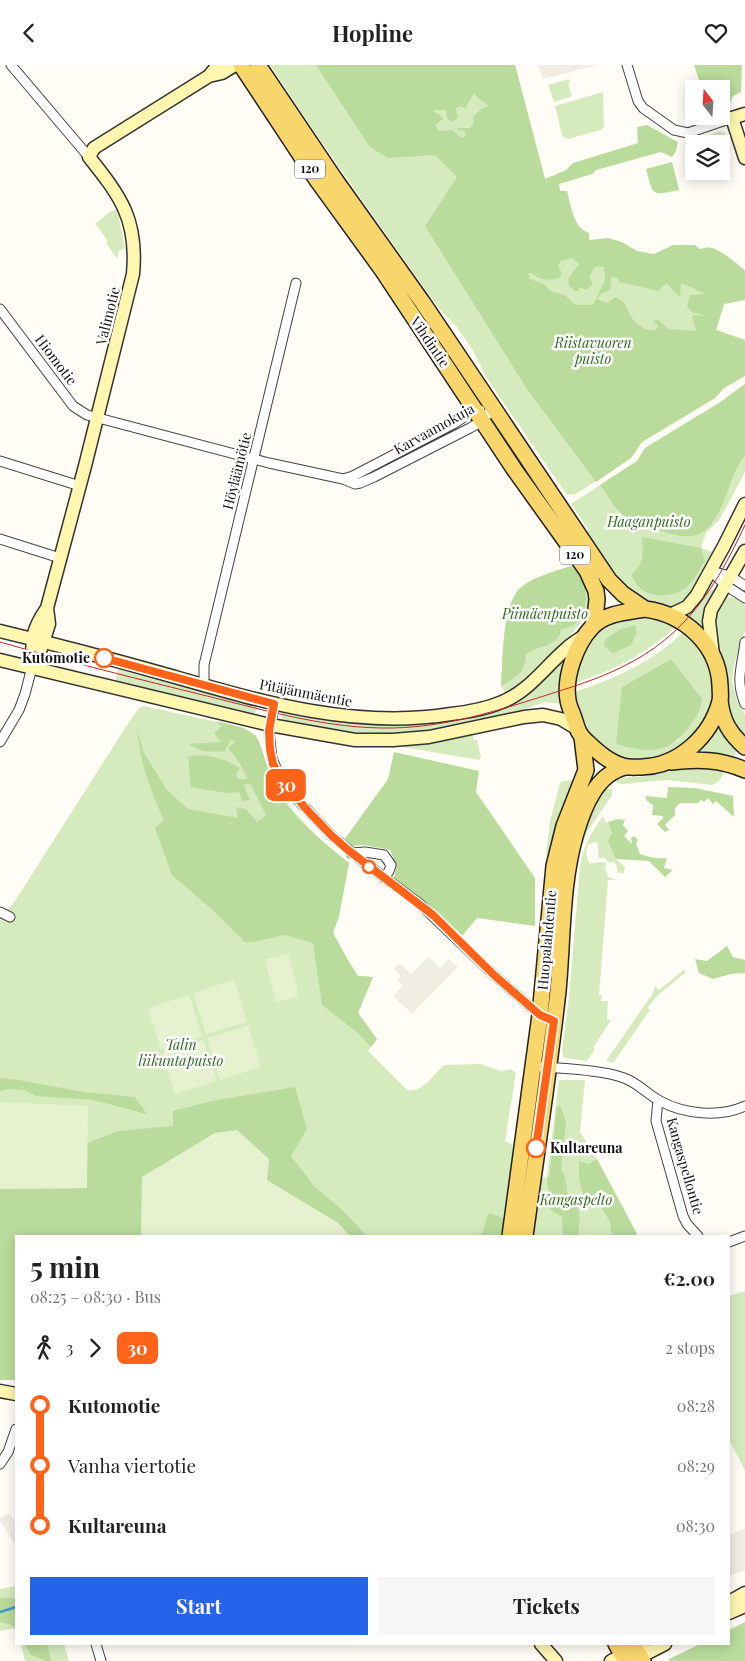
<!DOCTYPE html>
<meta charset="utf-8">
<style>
:root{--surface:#fff;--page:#f6f6f6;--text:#222;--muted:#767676;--accent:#2563eb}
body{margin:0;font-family:"Playfair Display",serif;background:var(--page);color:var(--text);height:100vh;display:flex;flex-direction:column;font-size:19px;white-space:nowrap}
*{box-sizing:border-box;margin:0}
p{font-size:16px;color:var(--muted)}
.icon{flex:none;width:28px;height:28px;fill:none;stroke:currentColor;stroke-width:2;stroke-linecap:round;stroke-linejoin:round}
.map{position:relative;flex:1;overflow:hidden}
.sheet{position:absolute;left:15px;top:1170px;width:715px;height:410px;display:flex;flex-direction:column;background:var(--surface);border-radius:0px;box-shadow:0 2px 12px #0003}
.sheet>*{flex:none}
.badge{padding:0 10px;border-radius:8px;font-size:18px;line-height:32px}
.needle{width:32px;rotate:343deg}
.tools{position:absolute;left:685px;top:15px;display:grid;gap:10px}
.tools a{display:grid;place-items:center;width:45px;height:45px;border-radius:0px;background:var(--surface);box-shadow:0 2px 12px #0003;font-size:25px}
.map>.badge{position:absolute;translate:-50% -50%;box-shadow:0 0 0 2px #fff}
.legs{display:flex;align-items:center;gap:8px;height:55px;padding:0 15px;font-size:16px}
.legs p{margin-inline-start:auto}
.overview{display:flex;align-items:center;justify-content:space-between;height:85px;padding:0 15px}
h1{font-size:28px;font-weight:700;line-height:38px}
.cta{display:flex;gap:10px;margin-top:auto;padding:10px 15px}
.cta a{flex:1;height:58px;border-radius:0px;background:var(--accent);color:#fff;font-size:20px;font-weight:700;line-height:58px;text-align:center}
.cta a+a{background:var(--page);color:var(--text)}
ul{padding:0 15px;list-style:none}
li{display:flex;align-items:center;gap:18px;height:60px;font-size:19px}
li i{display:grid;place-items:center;width:8px;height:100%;margin:0 6px;background:currentColor}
li i::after{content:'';width:12px;height:12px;margin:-6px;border:4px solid;border-radius:50%;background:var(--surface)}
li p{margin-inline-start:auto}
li:first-child i{background:linear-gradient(#0000 50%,currentColor 0)}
li:last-child i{background:linear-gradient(currentColor 50%,#0000 0)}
header{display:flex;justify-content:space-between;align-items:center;height:65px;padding:0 15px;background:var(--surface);font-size:22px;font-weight:700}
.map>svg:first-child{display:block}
.green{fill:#d5ebbd;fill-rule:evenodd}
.forest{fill:#b9dc9c;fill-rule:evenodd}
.pitch{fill:#e6f2cf}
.plaza{fill:#f1ede2}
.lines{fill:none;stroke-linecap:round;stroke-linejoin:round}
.stream{stroke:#3f96cf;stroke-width:2.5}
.street-casing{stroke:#444;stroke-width:11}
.secondary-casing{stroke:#333;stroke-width:15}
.primary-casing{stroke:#222;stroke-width:18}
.street{stroke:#fff;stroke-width:9}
.secondary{stroke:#fff6b0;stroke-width:12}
.primary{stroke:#f9d66b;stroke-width:15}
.tram{stroke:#c4262e;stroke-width:1}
.line-1-casing{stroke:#fff;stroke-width:11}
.line-1{stroke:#ff6319;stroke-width:8}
.stop-1-dot{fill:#fff;stroke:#ff6319;stroke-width:2.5}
.labels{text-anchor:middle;stroke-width:5;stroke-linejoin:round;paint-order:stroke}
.shield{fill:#fff;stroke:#585858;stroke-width:1}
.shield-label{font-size:12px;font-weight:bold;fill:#111}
.street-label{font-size:14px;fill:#111;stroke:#fff}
.park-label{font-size:14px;font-style:italic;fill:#2f6b1f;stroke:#fff}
.stop-label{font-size:14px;font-weight:bold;fill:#111;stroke:#fff;text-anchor:end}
</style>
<header><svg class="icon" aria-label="back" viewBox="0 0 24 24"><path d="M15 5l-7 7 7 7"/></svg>Hopline<svg class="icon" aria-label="heart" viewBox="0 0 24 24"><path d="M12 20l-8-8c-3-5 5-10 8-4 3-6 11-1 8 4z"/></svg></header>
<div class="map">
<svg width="745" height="1596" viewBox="0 0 745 1596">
<rect width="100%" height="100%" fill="#fffdf5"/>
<path class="green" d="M270,0H515L560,171L707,205L724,239L716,265L745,275V311L724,323L715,333L642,377L631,393L576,429L567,430L488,315L472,284L457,262L441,246C383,165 325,84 270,0Z
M569,14L570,18L568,19L572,30L570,32L554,37L548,20Z
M603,27L604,61L601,65L568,74L565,73L562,70L555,41Z
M720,66L726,69L731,85L721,87V79H707L704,72Z
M117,144L125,183L119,186L117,194L107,179L106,173L95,159L111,146Z
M745,319V407L720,454L706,468L701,483L716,488L688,535L680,539L671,541L643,534L635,529L622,518L587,468L588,464L571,439L637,396L645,383L719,338Z
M571,501L582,514L588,527L589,539L585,553L541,604L506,630L501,621C503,596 502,549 516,528C525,514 556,506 571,501Z
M719,524L706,565L695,555L686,549L705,526Z
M731,532L738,534L745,540V566L734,600L732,616L737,635L745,650V673L740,669L729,651L727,611L724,599L716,579L712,553L725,533Z
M630,550L656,552L677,561C643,590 617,604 575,618L581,596L601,561Z
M684,566L694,575L708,596L714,619L711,643L702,662L679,684L652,693L622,695L613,691L587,666L578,647L575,627C616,613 653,597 684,566ZM671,594L692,658L677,677L622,622Z
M567,588C562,606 560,620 561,639L545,637L502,652L431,669L349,670L283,657L281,646L326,653L502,642Z
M119,602L258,638L254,652L115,617Z
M144,641L244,663L256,671L273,718L293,746L319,773L349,798L339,851L333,868L349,897L358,911L373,912L358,948L377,974L368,986L407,1025C423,1028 433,1010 444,1000L480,999L501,1006L511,1004L516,1008L505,1076L513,1080L514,1096L503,1171H16L0,1315V851L13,839L129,657L139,643Z
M717,658L725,673L738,685L732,694L692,689Z
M469,670H473L474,675H477L481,693L479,695L403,682V679Z
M685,701L726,703L720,715L713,720L666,715L623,719L617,718L616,715C626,711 635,713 645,711C659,709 671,705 685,701Z
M573,715L577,716L550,790L546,789L550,756L560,718L562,716Z
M605,723L612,724V730L587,767L577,793L590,743Z
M603,751L606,758L608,757L612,768L616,794L625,802L624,808H618L616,800L614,797H608L605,793H599L597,777L588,779L586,789L589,798C595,799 599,796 606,798L605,802L608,812L617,815H608L599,930H602L601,936H608L607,955H611L593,983L595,984L587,996L564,993L562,986L569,932L580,802C583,782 591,768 603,751Z
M685,904V908L657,931L647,943L650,945L613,998L606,996L653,928L655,921L659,925Z
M559,1015H585L580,1067L597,1094L638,1171H529L540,1113L547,1112Z
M745,1226V1406L729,1374V1231Z
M16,1521V1563L0,1566V1524Z
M21,1579H64L69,1596H25Z"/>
<path class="forest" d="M316,0H515L545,114L566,105L573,98L638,78L637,62L647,60L678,77L676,86L672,92L661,87L596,105L592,109L559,119L560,126H567C571,140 573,163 589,168V175L608,173L622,177L637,186L654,189L673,180H695L700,184C704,183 708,182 712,183C719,184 740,200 745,206V235L724,239L716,265L745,275V311L724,323L715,333L642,377L631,393L596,417L527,324L425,161L457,112L435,90L388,93L370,82ZM474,28L481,36L486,38L488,41L481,44L473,52L474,57L470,63H458L457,65L464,66L466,70L462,73L452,65L439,66L435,60L443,54L440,50L433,47L434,45H446L447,53L452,57L458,53L456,43L461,41L465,44ZM572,193L579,199L568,214L569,220L575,226H579V222L586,225L593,219L589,212L595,202H604L605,215L593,240H575L565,230L550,226L544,219L530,214L528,208C537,209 528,207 536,211C543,216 551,215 559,213L562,208L558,201L561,196ZM611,212L618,213L619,217L659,226L666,218L680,232L681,218L706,229L690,230L687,241L692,247L707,251L692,250L696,266L668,264L658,254L653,256L658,261L655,265C637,266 630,251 624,237L615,232L607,238L597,234L601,229L610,225Z
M694,0H742L741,27L733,31L729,40L721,42V24H702Z
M672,97L679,125C651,131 653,131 646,104Z
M745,319V390C729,411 727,441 709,462C692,482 658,465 638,456C633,454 625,452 621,448C613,441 607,429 600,420L637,396L645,383L719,338Z
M642,472L701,483L705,496C699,505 693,518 684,524C670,533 648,533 637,520C635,517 633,513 631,510C645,497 643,490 642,472Z
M571,501C575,505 579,509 582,514C591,532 585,563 561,564C560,581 537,581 526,589C524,609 518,611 501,621C503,596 502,549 516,528C525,514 556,506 571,501Z
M635,560L637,568L631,580L613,588L604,581L605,575L619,565Z
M671,594L702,634C701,645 696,653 689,662C669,690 647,688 616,679L622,622Z
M215,656C228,659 244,661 255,670C262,677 268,709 274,720C292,752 321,776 349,798L339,851L333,868L349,897L358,911L373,912L358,948L377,974L371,982L358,968L322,940L313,878L286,870L246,878L216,848L172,810L155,763L164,755C150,725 140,697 137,664L144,688L167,725L188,744L238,753L236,742L246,744L257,757L266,750L250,718L244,720L250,735L242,736L239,727L227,728L191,722L188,692C208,688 223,693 240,703L236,709L238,714H248L239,697L228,683L236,676L230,675L225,686C211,687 201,688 189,679L221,677L214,668L222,661Z
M394,687L479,706L476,727L535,813V861L477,853L462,871L433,844L394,814L396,800L390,785L364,780L351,781L344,775L388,714Z
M668,722L695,723L733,731L734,752L716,736L713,739L708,733L704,737L701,735L698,738H680L675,743V750L665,760L669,765L665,767L657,759L663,753V751L652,750L653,740L647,736L645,731L667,733Z
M618,754L625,755L623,760L628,766L624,771L632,779L631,773L634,771L638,775L636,779L640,789C648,792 658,794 667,793L664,803L673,805L665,812L649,796L616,794L608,776L612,768L608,757Z
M727,881L733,892L745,895V908L731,909L713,914L699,908L695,894L707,896Z
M0,1013L19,1015L83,1027L135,1032L147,1049L93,1035L36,1031L25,1025L9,1024L0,1026Z
M295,1022L307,1064L291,1091L315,1122L341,1144L367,1171H16V1315H0V1124L87,1123V1078L118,1066L173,1061V1046L212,1036Z
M557,1041L561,1042L566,1057L561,1104L565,1112L568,1130C583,1143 580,1152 578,1169L580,1171H563L562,1152L550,1144L547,1114L550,1108Z
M597,1094L638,1171H612L610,1157L601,1142L586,1140L579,1114V1096L588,1099Z
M490,1148L505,1154L503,1171H474L483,1168L487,1150Z
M0,1533H16V1563L9,1559L0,1557Z
M745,1557V1596H669V1594L700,1579H729V1565Z
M25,1579H47L51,1596H45L30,1589Z"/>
<path class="pitch" d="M288,889L297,922V931L276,937L267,903L266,894Z
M234,915L247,957L206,969L193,928Z
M189,930L202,971L161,984L148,943Z
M248,961L261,1002L220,1015L207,973Z
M203,975L217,1016L175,1029L162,988Z
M0,1037L88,1041L87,1123L0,1124Z
M237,1065L269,1094L267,1115L338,1158L350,1171H290L287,1170L284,1171H141L142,1112L215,1068Z"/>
<path class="plaza" d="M538,0H597L543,14Z
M429,892L440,903L449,894L458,902L412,949L393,931L403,921L397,915L401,911L394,904L400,898L411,909Z
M9,1448L16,1459V1480L0,1456V1453Z
M745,1463V1505L729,1511V1470Z"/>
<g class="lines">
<path class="stream" d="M0,1547L16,1542"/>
<defs>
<path id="street" d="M11,0L89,92
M627,0L638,36L643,43L674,65L688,68L732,53
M0,244L73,341L87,350L269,398L343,414L355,419L360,418L374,412L470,363L482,356L493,343
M0,396L80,421
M343,414L353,411L455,358L464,352L480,345
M0,474L60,493
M711,506L725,520L745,533
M711,506L730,511L745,521
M745,577C742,603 735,614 745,639
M204,620V600L296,218
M275,639L269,666L272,693L279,710L296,733L332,771L361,795L421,840L495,911L540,950
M0,677L19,645L25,629L32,602
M351,788L365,787L384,790L391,800L389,806L384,813
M0,847L10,852
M533,1001C559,1004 600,1004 624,1013C638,1018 647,1029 660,1036C684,1049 719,1053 745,1041
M658,1035L656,1056L683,1151L687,1159L698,1171
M729,1177L745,1171
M0,1399L8,1387L16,1364
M96,1579L101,1596"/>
<path id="secondary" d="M209,11L222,8L235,0
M745,49L732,53L745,93
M89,92L94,83L209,11L218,0
M670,550L687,542L697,530L724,481L745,439
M0,566C54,579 108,593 161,608C256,635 351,665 451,649C468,647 486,644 502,637C529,626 544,603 566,584C571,579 578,575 584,571
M41,584L49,559L47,543
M713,590L709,556L711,545L745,486
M0,595L270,660L355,675H393L429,672L524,652L543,650L561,654L576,663
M32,602C32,575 31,566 47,543L85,401L133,209C138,155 121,132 89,92
M0,1326L16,1329
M729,1537L745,1528
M729,1548L745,1541
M541,1579L556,1596
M611,1596L643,1579
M632,1596L665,1579"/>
<path id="primary" d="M241,0L317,115L383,206L514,404L587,506L596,526L597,534L595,554L592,562
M258,0L334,113L423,238L609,515L623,529L645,544
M645,544C684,549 718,579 720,620C720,625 721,631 720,636C711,671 679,701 642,702C636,702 629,703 623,701C608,697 597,686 586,676C578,669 577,662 574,653C572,647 569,642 568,635C564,612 576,579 592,562C605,548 627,547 645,544Z
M720,635C722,656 730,669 745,682
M671,697C698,694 720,694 745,705
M510,1171L540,950L554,801L564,761L586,705L582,672
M525,1171C536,1090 549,1008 558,926C563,874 561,818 576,768C584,741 597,708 626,702
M616,1579L626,1596
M633,1579L643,1596"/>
</defs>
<use href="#street" class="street-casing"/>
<use href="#secondary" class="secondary-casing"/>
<use href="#primary" class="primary-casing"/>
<use href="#street" class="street"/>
<use href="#secondary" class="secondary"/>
<use href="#primary" class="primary"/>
<path class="tram" d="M0,577C69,597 138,614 207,631C268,646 328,664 392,663C447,662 496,646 547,630C572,622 598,614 622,602C686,571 716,522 745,460"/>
</g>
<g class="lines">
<defs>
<path id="line-1" d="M104,593L274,639L269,666L270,684L273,699L282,715L307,745L332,771L348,785L433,850L495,911L540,950L554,956L536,1083"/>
</defs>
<use href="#line-1" class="line-1-casing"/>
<use href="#line-1" class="line-1"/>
</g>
<g class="stop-1-dot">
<circle cx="104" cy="593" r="9"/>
<circle cx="369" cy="802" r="6"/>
<circle cx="536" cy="1083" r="9"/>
</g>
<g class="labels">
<g class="shield">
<rect x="295" y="94.5" width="30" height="19" rx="4"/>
<rect x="560" y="480.5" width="30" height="19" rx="4"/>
</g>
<g class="shield-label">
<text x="310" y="108">120</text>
<text x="575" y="494">120</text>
</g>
<g class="street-label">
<text transform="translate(108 251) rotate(-76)" y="5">Valimotie</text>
<text transform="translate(430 277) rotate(56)" y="5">Vihdintie</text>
<text transform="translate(56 295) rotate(53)" y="5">Hiomotie</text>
<text transform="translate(434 364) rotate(-29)" y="5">Karvaamokuja</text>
<text transform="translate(237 406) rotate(-76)" y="5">Höyläämötie</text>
<text transform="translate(306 628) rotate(11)" y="5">Pitäjänmäentie</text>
<text transform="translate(547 875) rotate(-85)" y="5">Huopalahdentie</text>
<text transform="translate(685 1101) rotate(74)" y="5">Kangaspellontie</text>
</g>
<g class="park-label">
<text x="593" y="283">Riistavuoren<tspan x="593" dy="16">puisto</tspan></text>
<text x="649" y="462">Haaganpuisto</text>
<text x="545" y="554">Piimäenpuisto</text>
<text x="181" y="985">Talin<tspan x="181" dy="16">liikuntapuisto</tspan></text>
<text x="576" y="1140">Kangaspelto</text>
</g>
<g class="stop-label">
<text x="90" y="598">Kutomotie</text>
<text x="550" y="1088" text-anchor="start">Kultareuna</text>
</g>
</g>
</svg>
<div class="tools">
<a><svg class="needle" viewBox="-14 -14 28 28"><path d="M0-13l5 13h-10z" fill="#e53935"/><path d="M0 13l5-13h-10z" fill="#767676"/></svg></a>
<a><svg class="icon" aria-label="layers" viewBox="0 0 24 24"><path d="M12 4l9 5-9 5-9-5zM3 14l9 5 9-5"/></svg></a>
</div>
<b class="badge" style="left:286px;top:720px;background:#ff6319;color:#fff">30</b>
<section class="sheet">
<div class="overview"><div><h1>5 min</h1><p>08:25 – 08:30 · Bus</p></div><b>€2.00</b></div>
<div class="legs"><svg class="icon" aria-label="walk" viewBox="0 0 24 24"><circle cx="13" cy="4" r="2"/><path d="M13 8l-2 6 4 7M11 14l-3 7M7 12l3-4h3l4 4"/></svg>3<svg class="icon" aria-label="forward" viewBox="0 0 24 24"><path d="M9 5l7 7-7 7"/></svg><b class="badge" style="background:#ff6319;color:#fff">30</b><p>2 stops</p></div>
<ul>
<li><i style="color:#ff6319"></i><b>Kutomotie</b><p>08:28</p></li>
<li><i style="color:#ff6319"></i><span>Vanha viertotie</span><p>08:29</p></li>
<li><i style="color:#ff6319"></i><b>Kultareuna</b><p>08:30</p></li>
</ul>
<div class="cta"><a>Start</a><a>Tickets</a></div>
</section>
</div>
